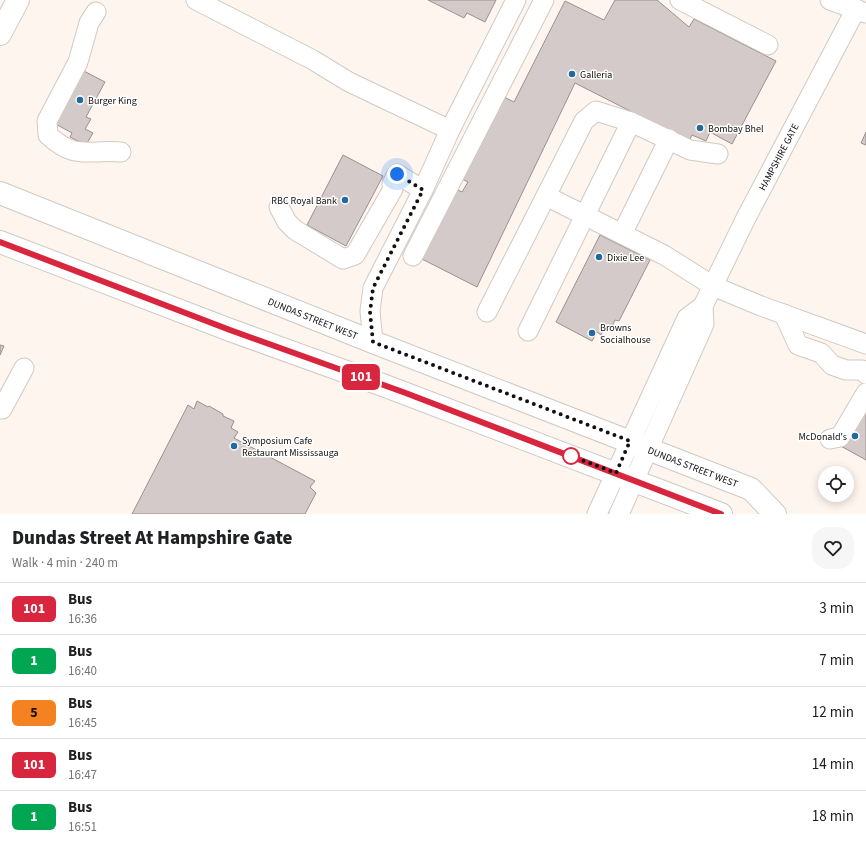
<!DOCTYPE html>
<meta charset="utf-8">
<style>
:root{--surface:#fff;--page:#f6f6f6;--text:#202124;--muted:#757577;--line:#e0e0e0}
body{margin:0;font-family:"Source Sans 3",sans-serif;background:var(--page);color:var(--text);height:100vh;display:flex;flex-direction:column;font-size:15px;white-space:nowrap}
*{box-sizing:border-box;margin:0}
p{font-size:13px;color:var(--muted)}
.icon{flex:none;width:22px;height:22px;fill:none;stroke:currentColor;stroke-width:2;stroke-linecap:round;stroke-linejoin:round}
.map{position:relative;height:514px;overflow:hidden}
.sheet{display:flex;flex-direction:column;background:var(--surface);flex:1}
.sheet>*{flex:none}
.badge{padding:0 8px;border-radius:6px;font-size:14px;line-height:26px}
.buttons{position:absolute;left:818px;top:466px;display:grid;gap:8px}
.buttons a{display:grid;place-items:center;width:36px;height:36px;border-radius:50%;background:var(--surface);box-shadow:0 2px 10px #0003;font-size:20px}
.you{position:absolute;width:20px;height:20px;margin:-10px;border:3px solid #fff;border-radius:50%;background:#1a73e8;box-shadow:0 0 0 6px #1a73e833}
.map>.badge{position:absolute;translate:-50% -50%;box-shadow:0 0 0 2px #fff}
.round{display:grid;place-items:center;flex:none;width:42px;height:42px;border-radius:16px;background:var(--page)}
.summary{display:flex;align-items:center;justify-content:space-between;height:68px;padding:0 12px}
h1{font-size:19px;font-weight:800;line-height:30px}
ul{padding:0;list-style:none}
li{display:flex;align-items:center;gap:12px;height:52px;padding:0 12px;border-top:1px solid var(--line)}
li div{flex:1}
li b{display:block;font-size:15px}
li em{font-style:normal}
li .badge{min-width:44px;font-weight:700;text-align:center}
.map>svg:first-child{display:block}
.building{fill:#d4cac9;stroke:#9a908f}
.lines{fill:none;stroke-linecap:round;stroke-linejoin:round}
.minor-casing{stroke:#d1c9c3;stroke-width:21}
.major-casing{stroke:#d1c9c3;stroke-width:24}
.minor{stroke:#fff;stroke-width:19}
.major{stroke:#fff;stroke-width:22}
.line-casing{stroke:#fff;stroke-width:9}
.line{stroke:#d7263d;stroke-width:6}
.walk{stroke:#13100e;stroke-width:4;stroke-dasharray:0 7.2}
.poi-dot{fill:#22699d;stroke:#fff;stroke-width:1.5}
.stop-dot{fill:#fff;stroke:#d7263d;stroke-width:2}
.labels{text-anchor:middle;stroke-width:3;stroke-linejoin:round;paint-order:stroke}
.poi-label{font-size:10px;fill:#13100e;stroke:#fff;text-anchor:start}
.street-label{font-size:10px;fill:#13100e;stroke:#fff}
</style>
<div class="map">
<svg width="866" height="514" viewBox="0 0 866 514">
<rect width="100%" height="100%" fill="#fef5ef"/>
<path class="building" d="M428,0H496L485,22L467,13L464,18Z
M615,0H657L689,27L694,19L776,61L732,144L710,132L706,141L692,135L689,141L575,83L477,287L418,257L454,188L462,192L468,182L460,178L502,96L514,102L565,1L604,20Z
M80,69L105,82L86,117L91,119L85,129L93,133L86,145L70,137L72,133L52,122Z
M866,132V145L861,143Z
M343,155L383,176L346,246L307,225Z
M600,235L650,260L619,321L615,320L611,329L605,326L601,335L597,332L592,341L556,322Z
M0,345L4,346L0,355Z
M197,401L208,407L209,406L223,414V416L234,421L231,428L238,432L234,438L315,481L310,487L316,493L305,514H132L188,405L194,409Z
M866,402V460L839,445Z"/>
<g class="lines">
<defs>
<g id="minor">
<path d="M196,0L313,60L349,82L450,130"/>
<path d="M680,0L768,45"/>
<path d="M830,0L866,13"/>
<path d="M96,12L89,23L78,62L47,121L48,135C76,161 88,149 121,152"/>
<path d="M546,196L664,255L713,286L761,306L866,344"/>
<path d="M279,207L287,222L295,230L343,259L355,255L393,189L392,184L397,174L423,190"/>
<path d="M622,234L669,139"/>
<path d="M413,256L544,0"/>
<path d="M487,312L584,121L596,111L631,122L690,150L718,154"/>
<path d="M784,314L798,345L821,353L832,365L846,370H862L866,374"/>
<path d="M528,331L631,122"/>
<path d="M373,342L370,311L373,288L423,190L450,130L516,0"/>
<path d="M0,409H2L24,368"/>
<path d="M830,439L840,437L866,393"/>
<path id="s1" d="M597,514L687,318L703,306L746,218L856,9"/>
<path d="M619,514L704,324L703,306"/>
</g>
<g id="major">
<path d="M0,34L18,0"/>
<path id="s2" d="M0,193L373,342L751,489L775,514"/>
<path d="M0,242L230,330L388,387L721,514"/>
</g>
</defs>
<use href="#minor" class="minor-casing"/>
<use href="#major" class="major-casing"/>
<use href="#minor" class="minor"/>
<use href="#major" class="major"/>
</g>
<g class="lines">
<defs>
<path id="line" d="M0,242L230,330L403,392L721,514"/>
</defs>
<use href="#line" class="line-casing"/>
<use href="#line" class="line"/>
<path class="walk" d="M397,174L423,190L373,288L370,312L373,342L630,441L616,473L571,456"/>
</g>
<g class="poi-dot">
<circle cx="572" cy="74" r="4"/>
<circle cx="80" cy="100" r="4"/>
<circle cx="700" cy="128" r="4"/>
<circle cx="345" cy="200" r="4"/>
<circle cx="599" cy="257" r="4"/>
<circle cx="592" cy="333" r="4"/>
<circle cx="855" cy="436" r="4"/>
<circle cx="234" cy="446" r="4"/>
</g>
<circle class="stop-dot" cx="571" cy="456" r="8"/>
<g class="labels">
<g class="poi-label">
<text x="580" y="78">Galleria</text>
<text x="88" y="104">Burger King</text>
<text x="708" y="132">Bombay Bhel</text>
<text x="337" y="204" text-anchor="end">RBC Royal Bank</text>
<text x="607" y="261">Dixie Lee</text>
<text x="600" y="331">Browns<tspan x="600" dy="12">Socialhouse</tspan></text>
<text x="847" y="440" text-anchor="end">McDonald's</text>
<text x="242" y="444">Symposium Cafe<tspan x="242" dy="12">Restaurant Mississauga</tspan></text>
</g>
<g class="street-label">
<text dy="4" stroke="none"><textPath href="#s1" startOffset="403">HAMPSHIRE GATE</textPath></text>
<text dy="4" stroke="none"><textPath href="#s2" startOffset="337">DUNDAS STREET WEST</textPath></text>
<text dy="4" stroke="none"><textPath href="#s2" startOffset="745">DUNDAS STREET WEST</textPath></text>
</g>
</g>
</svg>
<div class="buttons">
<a><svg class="icon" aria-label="locate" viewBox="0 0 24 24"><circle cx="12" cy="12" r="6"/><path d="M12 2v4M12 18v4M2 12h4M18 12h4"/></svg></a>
</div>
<div class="you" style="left:397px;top:174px"></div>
<b class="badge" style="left:361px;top:377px;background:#d7263d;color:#fff">101</b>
</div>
<section class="sheet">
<div class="summary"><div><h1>Dundas Street At Hampshire Gate</h1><p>Walk · 4 min · 240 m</p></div><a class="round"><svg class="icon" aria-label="heart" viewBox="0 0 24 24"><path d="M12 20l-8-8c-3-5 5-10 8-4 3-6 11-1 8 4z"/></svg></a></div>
<ul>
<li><span class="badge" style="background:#d7263d;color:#fff">101</span><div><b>Bus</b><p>16:36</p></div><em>3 min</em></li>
<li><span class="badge" style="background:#00a651;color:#fff">1</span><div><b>Bus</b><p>16:40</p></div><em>7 min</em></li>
<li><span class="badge" style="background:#f58220;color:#111">5</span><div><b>Bus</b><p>16:45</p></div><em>12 min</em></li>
<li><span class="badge" style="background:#d7263d;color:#fff">101</span><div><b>Bus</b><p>16:47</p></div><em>14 min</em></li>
<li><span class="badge" style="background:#00a651;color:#fff">1</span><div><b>Bus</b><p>16:51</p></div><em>18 min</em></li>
</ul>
</section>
